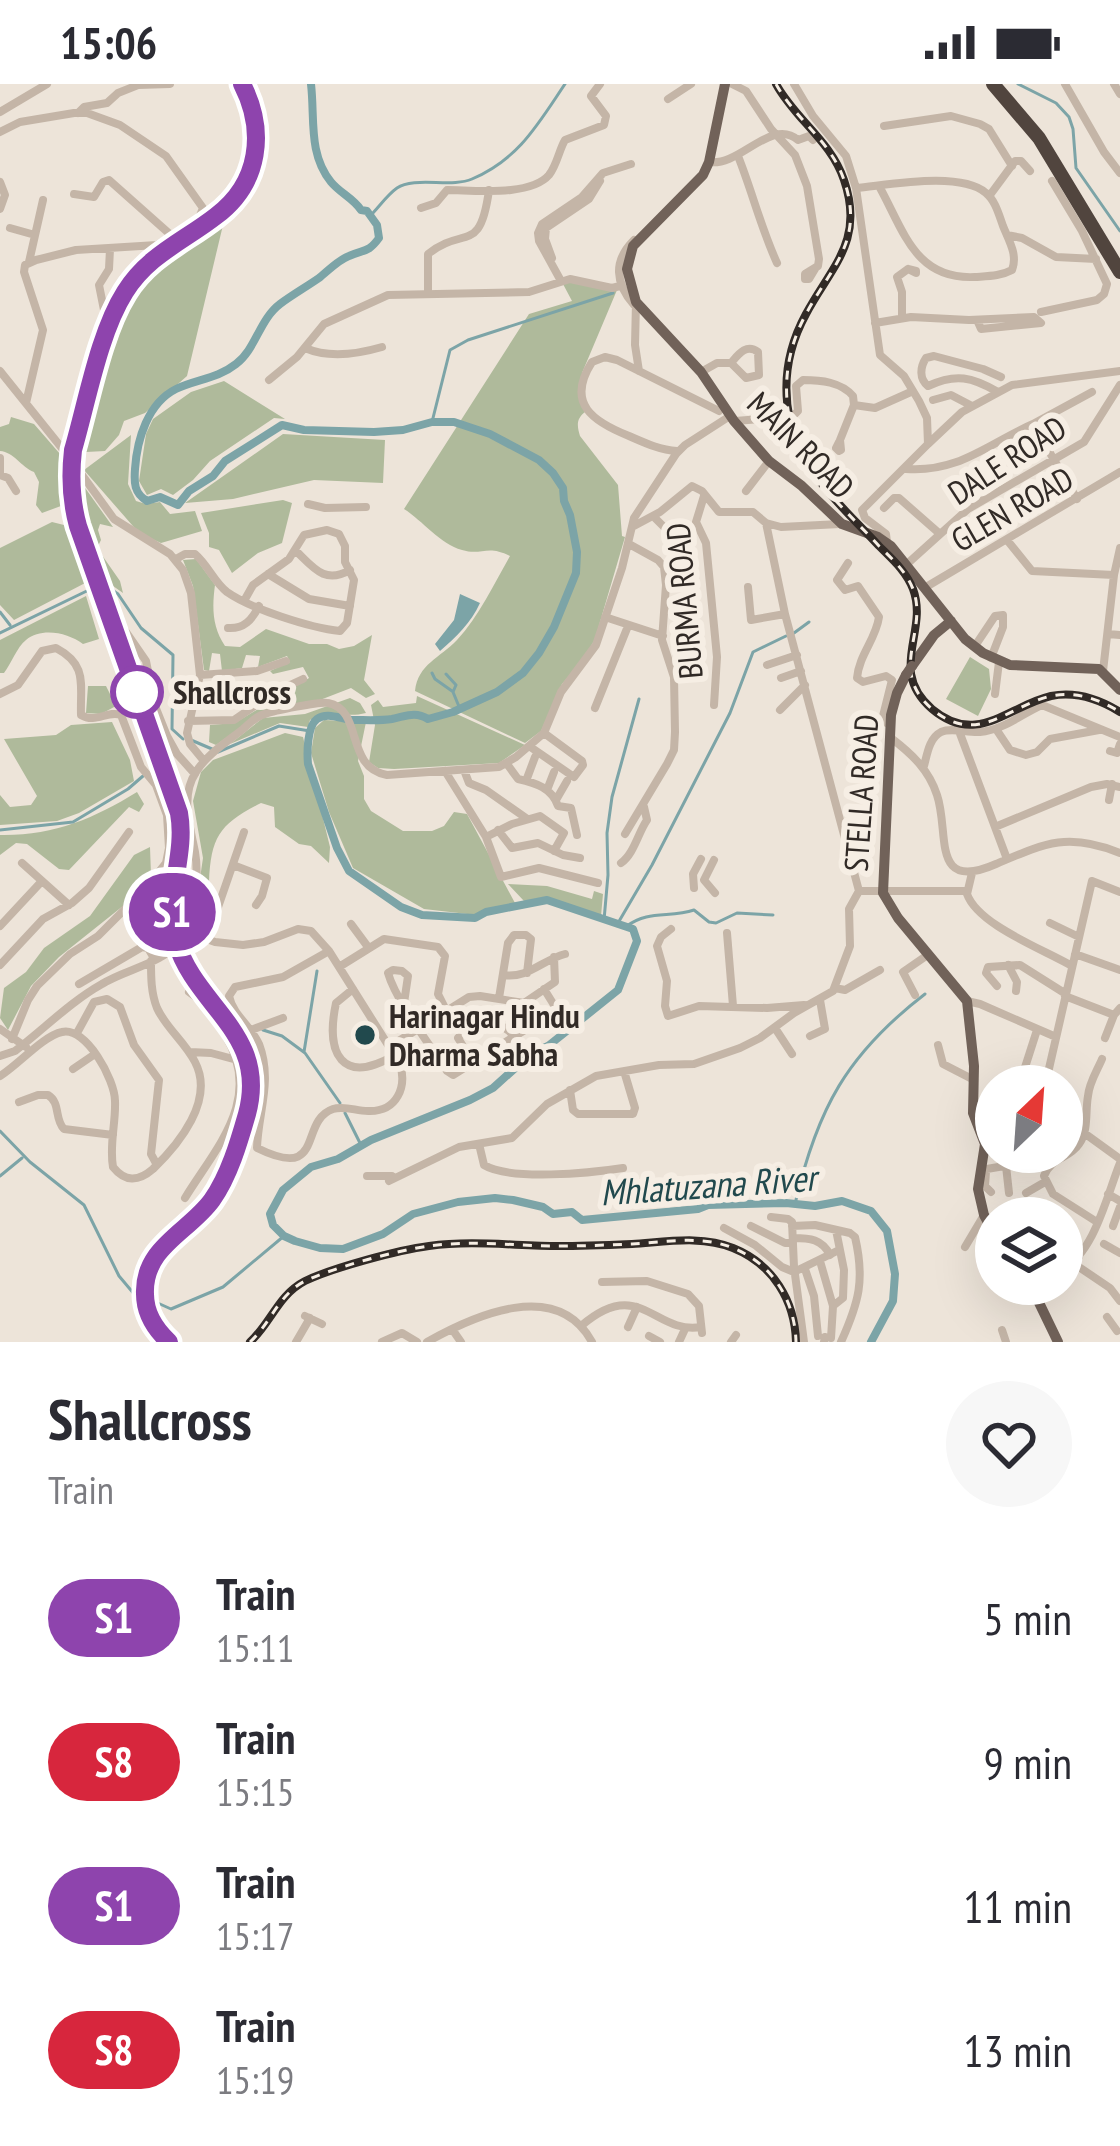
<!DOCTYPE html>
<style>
:root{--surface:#fff;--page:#f7f7f7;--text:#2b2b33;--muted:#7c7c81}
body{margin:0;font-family:"PT Sans Narrow",sans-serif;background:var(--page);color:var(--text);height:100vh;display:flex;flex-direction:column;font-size:45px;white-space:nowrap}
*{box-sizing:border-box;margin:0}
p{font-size:39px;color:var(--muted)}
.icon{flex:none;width:66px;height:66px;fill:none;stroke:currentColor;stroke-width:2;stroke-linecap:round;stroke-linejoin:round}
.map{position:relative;height:1258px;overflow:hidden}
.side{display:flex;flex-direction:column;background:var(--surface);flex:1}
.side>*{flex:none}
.badge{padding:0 24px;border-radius:39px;font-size:42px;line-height:78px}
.needle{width:78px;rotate:25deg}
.buttons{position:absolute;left:975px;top:981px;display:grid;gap:24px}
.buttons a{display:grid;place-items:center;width:108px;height:108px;border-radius:50%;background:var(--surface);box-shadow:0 12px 48px #0002;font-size:60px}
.map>.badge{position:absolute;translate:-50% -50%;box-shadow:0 0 0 6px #fff}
.round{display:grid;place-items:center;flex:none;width:126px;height:126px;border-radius:63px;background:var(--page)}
.head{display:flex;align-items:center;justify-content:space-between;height:204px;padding:0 48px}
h1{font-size:57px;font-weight:700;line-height:90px}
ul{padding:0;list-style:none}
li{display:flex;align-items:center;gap:36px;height:144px;padding:0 48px}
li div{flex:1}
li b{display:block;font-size:45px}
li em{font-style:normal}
li .badge{min-width:132px;font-weight:700;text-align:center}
.status{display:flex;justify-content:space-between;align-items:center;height:84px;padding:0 60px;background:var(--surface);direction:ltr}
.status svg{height:33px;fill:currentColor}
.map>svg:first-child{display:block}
.green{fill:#afba9b}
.water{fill:#7ca4a7}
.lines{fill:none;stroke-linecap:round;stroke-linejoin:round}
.stream{stroke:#7ca4a7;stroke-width:3}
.river{stroke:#7ca4a7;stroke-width:8}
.minor{stroke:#c4b5a7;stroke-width:8}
.major{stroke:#716259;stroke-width:10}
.highway{stroke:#51453e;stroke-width:14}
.rail-casing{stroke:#312a26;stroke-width:8}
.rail{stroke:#f6eee4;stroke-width:3;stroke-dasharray:9;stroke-linecap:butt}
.minor-bridge{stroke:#c4b5a7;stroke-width:8}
.major-bridge{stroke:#716259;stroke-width:10}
.line-casing{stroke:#fff;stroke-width:27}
.line{stroke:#8e44ad;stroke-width:18}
.stop-dot{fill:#fff;stroke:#8e44ad;stroke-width:6}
.poi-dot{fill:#21494d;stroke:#f6eee4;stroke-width:4.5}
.labels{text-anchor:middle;stroke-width:12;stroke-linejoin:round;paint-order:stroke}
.street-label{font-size:33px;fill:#312a26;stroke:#f6eee4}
.stop-label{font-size:33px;font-weight:bold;fill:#312a26;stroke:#f6eee4;text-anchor:start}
.poi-label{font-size:33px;font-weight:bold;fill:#312a26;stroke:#f6eee4;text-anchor:start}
.water-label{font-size:36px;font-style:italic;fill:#21494d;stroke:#f6eee4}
</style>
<div class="status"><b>15:06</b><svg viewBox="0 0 49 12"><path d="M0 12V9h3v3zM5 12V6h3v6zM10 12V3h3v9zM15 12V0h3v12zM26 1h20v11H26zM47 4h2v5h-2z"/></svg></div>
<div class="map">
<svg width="1120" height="1258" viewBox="0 0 1120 1258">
<rect width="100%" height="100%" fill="#ede4d9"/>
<path class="green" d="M223,141L187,292L145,329L124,337L119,351L105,367L86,368L103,288L125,221L172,172Z
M571,198L617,206L582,289L585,328C576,335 577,342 580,352L618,401L622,452L625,453L595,555L583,576L562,600L541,647L525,659L415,607C418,580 440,574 457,556C479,532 494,500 510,472C487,460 482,472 462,466C440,460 423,437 404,425L529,230L572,217L563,200Z
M224,297L285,335L274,334L210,377L193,396L173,411L161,405L147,411L139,397L146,350L153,335L191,308Z
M11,333L34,340L67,378L69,419L42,429L36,421L39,398L34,388C21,383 14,368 0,367V343L9,340Z
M283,350L385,356L383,399L314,396L233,415L185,419Z
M131,351L128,400L136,417L146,420L160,418L170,430L195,427L202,447L161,459L139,449L84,386Z
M78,394L113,443L100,440L98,446L101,456L97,464L120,497L123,509L106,497L80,423Z
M283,416L292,419L282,459L258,469L232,489L219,466L209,463V449L201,429Z
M52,438L72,443L89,497L14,536L0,521V464Z
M196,475L215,501C212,523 212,543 225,562L240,563L266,545L309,560H327L339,565L354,562L372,551L364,596L375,610L366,614L351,604L320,616L261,629L216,661L209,658L210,641L235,639L309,594L303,583L273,590L270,587L290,578L287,572L258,583L260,572L246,571L242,584L222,587L220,570L212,569L209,587L204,586L193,502L183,476Z
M86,512L99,555L83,560C68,549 42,543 26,556C17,563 11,580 4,589H0V556Z
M970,573L989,585L991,605L978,632L946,615Z
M88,602H106L116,622L101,630L86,629Z
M417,612L525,661L499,679L394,685L378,684L369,678L375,641L371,621L378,616L383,623L416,619Z
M350,614L360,619L366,629C343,635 333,623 310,636L308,643L280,639L230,660L263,634L305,630Z
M324,636L366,638L358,677L364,692V715L371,727L403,747H432L444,742L454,728L467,730L515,819L476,831L424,825L353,784L329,728L311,669L315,644Z
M112,638L130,676L134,697L79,729L57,737L0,741V711L10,723L31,721L37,712L4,655L56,651L71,641Z
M285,649L303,653L330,763L329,779L311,762L299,760L275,743L274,723L261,719C220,740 211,752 209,798L199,801L203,774L193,717L201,688L213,676Z
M137,708L144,720L139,728L129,723L69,786L59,785L27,760L16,759L0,771V751C53,752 93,735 137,708Z
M150,763L151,791L123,822L59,873L31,902L8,946L0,934L4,904L26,888L44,864L90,832L134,771Z
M508,800L547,802L592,815L594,807L603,810L601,832L546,813L524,817Z"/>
<path class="water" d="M460,510L480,519C471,539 456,553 440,567L435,560L454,536Z"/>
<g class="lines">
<path class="stream" d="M1018,0L1056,19L1069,33L1073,45L1076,84L1120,147
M370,132C379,123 387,111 397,104C414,92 452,104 472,95C519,75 538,40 565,0
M432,338L450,266L468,256L613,209
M105,501L118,510L141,544L173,571L172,645L183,655
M0,528L10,541
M0,549L93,504
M794,549L809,538
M432,589L435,595L452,607
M446,590L456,601L453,608L460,625
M191,656L212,665
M218,668L279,642L310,647
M0,746L73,738L128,705L143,692
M604,836L608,791L607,749L612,713L639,615
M618,839L652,781L730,629L753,568L786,552
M627,842C648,826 670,834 694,826L709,838L716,839L737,829L773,831
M263,946L282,952L305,969L340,1019
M304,968L317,887
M345,1029L362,1063
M0,1047L30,1078L84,1121L119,1192L140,1217
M0,1092L22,1074
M795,1120C817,1025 847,970 925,910
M151,1216L171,1225L223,1203L284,1152"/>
<path class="river" d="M311,0C315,34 308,70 331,98C340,109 353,114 361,126L367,127L377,141L379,154C368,169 365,165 349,172C338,176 328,187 319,194C306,203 292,211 280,220C259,236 256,265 236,280C217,295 197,295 176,305C148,319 137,355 135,385C134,399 134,409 147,417L160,413L178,421L189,407L213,392L225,377L282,341L304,346L374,348L403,346L432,338H454L490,350L539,376L553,389L563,404L564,417L570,431L577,468L576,489L554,543L539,569L523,589L497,608L453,628L428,635C415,627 407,632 392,635C380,637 365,636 354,636C342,636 328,627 317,635C307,642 307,669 308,680L337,764L349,787L401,823L422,831L475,834L486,828L547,816L633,845L637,857L618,906L548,962L532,969L493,1004L470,1016L371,1056L338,1075L311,1083L283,1106L270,1130L273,1141L284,1152L295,1157L320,1164L343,1165L383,1150L413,1130L458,1118L495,1114L513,1116L543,1123L553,1130L572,1128L582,1136L698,1125L708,1121L786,1119L815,1122L842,1117L871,1127L887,1147L895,1190L893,1217L871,1258"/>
<path class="minor" d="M732,0L746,7L771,45L795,71L807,102L819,175L818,182L805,190V195H809L815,185
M794,0L813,32L846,72L856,104L880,271L904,292L919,317L927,334L928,360L862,426L865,434L886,450L887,458
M1065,0L1104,68L1120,89
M1114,0L1120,10
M668,15L691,0
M0,28L47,0
M78,29L84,23L107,19L118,9L138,1L170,0
M884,42L951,32L980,40L989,45L1012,82
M0,48L20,38L74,29H87L120,41L166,72L203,124L199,134L157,161L76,166L36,176L25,181L24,188L43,246L26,319
M738,72C752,107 761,144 777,179
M709,78C740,83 771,33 798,56L809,52L813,56
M0,98L5,111L0,125
M856,104C889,101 960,87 986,109C995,116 999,131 1003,142C1009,157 1018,171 1012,186C1001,192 989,192 975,193C915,196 904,147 879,102
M74,110L94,113L103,98L109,96L172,152
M990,111L1015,77H1021L1030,87
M421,124L436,119L447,106C473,106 530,113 549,91C557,81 559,66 565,56L604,41L606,32L591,12L600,0
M10,144L35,151
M1007,151L1022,154L1056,173L1096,175
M634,156C613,177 615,199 634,221
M552,174L545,155L546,144L589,115L600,97
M29,178L43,116
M908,185L916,187V189Z
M561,197L539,157L538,149L542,140L582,113L603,89L631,80
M428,210V170C464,141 480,172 489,106
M636,218L635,261L639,287
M104,226L99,201L109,185L110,165
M1041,228L1097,216L1104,210L1107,200L1082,147L1052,97
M902,234V208L897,193L908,185
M875,239L911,233L969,236L1034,233L1041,239L981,245L977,236
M305,264C328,274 358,270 382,263
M0,287L69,373L114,435L170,470L183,486L191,509L200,591L187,649L190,660L204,677
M701,288L717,279H731C738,271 746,259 758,268L759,291L746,294L731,279
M269,296L297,273L324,240L388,211L529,208L570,195L612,204L620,202
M998,308C972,293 956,289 928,302C919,295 920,283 926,274L934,272L983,285L1001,293
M933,316L951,311L972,322
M793,332L798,327L796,302L803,296C821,296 841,298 853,312L854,321L875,324L913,307
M735,337L785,333
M1033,340L1092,308
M839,358L836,364L839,367L841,366L840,356L854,321
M928,360L962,328L1012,301L1120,287
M677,367C660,366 645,359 629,352C594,338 565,320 592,278L605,273L617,276L719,327
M0,374V391
M906,385C959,389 989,359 1033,340L1077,415
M0,391L8,394L16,407
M746,407L769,377
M704,412L696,438L706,459L709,490L717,573L714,621
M308,420L325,424L366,423
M884,424L894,414H899L940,450
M653,432L670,449
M766,439L785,530L859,807
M632,443L660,428L692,402L702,407L719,428H753L766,439L781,443L840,440
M1007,456L1032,487L1114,491
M295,466C313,483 324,501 350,486
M176,475L185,470H195C208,481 214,498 227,508C251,525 311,544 340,547L347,539L354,496L345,478V462L339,450L327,446L304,451L289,475L253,501L244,517
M848,479L837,496L845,506L858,502L879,533C876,555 859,571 857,594L863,598L886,592L892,596L882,636L890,641
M907,480L968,425L1084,358L1120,301
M268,490L309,515L350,522
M748,503L751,536L785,530
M926,503L1120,388
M605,533L663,552
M228,544C244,545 252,536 259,522
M126,548L146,577L155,622L167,652L177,670L195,690
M1108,550L1120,551
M975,562L995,532L1003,531V543L991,574
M767,581L797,571
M1103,587L1114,491L1120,464
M200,591L257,587L286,577
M781,594L801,587
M0,610L18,601L42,567L56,564C88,581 80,600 81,631C96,640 107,626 121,631L141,683L156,701L167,731L169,764L166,779L147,803L98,852L70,870L37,902L28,916L12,955
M995,610L999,578
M595,624L628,542
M780,626L805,601
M188,637L234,636L273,609L303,595
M996,645L1010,666L1026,671L1037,668L1050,655L1099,646
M959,647L1007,775
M891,654C912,670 929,686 937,711C950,749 930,809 996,780C1045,759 1068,748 1120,769
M529,662L574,693L583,681L582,677L544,649
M1110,667L1117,669L1120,660
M507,680L518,695C536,699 552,704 558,722L571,724L577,751
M924,682C927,671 929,654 941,648C952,643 967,649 980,648C1004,646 1021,630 1042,621L1120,653
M464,686L469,699L486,706L526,734
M445,687L486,753L501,793L539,784L598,799
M526,697L535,673
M547,706L554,688
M556,716L567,697
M1109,716L1112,700
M995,743L1091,703L1107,700L1120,703
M498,746L512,764L538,759L563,771L580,774
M625,750L667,680L674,666L675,648L674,593L662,556L666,501L664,483L658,476L629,460
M486,753L512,740L540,732L564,749L554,767
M714,776L704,796L715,809
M22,779L69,821
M621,779C634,770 638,749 647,736L644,723
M233,781L267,794L262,812L256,821
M972,789L967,810C978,841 1043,865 1072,882
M694,804L693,790L701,775
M859,807H967
M1050,839L1079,853
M351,840L368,863
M0,842L42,797
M671,845L661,853L657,862L667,897L665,922L668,932L699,922L767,924L804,921
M187,848L215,858L243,861L264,858L298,845L311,847L329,867L400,980C407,1003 397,1027 370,1027C358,1028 345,1021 333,1025C298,1037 326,1098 257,1064C258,1028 273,997 259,960C251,942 233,931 229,912L235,903L283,893L329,867
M727,849L733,922
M207,855L244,748
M1075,870L1120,886
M0,881L43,835L72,819L89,804L129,748
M1008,881L1017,898L1016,907
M339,883L384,855L438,863L445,872L438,910L446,926
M503,891C528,895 542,876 565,870
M79,900L142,863L148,864L155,876
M997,902L986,889L988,883L1020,881L1066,910
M835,904L845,906L880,886
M353,905L336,919C325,970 342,1002 395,971
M915,911L903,888L929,870
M1065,912L1114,931
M499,914L508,859L514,851H526L531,855L527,889
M967,917L980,920L1056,953
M404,919L408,892L402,887L393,886L388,889C396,917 430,961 447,987L453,991L552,929L554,921L544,905
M775,944L792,970
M0,945L26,963
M251,946L283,934
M77,949L94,918L107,915L120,923L134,961L159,996L151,1070L157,1081
M810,952L825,945L820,916
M1105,954L1114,931L1120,924
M938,961L943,980L974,996
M389,963L469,913L480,912L524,919L555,898L554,873
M190,968L211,969L237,976
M0,972L15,967C44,945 70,918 102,900C126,885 163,880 181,856C195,839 199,790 195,768C190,742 180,712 196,688C207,670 227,658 243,645C250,639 256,632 265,630C273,627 321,617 328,619C364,626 344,683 387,691L499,683L516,673L544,649L561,608L596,561L622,484L634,434L676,370L685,361L730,332
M474,980L458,954C473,937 500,933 514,953
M73,985L95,970
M0,992C18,981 43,952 62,948C86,942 115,996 115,1017C116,1039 109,1061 113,1083C125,1098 138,1098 153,1085C179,1060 215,1016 195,978C185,958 166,944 157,924C151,909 151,893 151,877
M1019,1002L1037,946
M1045,1002L1092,797L1120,808
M570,1006L573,1026L578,1030H633L635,1024L624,987
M19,1018L38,1011H48C61,1019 54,1035 64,1045L113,1051
M1062,1033L1120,1075
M984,1054L996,1049
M479,1060L484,1081C510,1097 591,1089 623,1084
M1006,1082L1009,1109
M981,1086L1010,1081L1017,1071
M986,1087L985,1102L991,1108
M367,1092H392L394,1094
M389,1097L459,1063L512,1054L547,1020L596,992L659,981L694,980L740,964L760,954L794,929L833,907L850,862L849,825L859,807
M1026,1109L1045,1098
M1108,1110L1120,1117
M185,1114C217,1062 264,1015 225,951C215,935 204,918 189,908
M771,1133L788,1135L792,1138L794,1183L804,1258
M1097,1138L1053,1110L1044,1092C1051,1073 1069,1075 1079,1060C1089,1046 1085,1028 1088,1012C1089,999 1097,987 1102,975
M751,1142L785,1159H793
M792,1142L815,1141L850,1149L855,1153C865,1196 859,1218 841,1258
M1113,1142L1120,1123
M724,1144L755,1161L782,1183L794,1188L839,1166
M793,1154C810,1154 822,1155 830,1171
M1104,1160L1120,1169
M965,1163L984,1131
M1062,1163L1079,1173
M820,1177L833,1222L831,1254
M1073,1179L1110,1204L1120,1217
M805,1185L814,1212L818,1252
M1062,1185C1094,1170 1107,1111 1120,1079
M602,1198L647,1197L688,1210L699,1222L702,1249
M833,1222L843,1214L844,1186L836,1146
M305,1232L322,1240
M1107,1233L1117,1247
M581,1242C640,1191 654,1251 701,1243
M628,1243L637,1223
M452,1245L461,1258
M1002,1246L1006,1258
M649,1252L660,1258
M296,1258L310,1234
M382,1258L402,1249L417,1258
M427,1258C475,1231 557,1194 592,1258
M679,1258L685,1245
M731,1258L736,1251
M824,1258L825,1253"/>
<path class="major" d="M725,0L709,78L703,91L633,162L627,185L636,218L701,288L734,337L769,377L802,402L842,440L878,453L891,462L965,555L983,569L1010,581L1099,585L1120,606
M912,582L934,551L951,537
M906,591L897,609L891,631L883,809L898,834L967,917L974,982L973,1029L985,1060L978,1105L984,1131L996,1153
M1030,1200L1058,1258"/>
<path class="highway" d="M993,0L1039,54L1120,188"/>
<defs>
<path id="rail" d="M776,0C795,35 831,57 844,96C865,157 831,183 806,230C788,263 782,300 790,337C802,390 844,424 879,462C892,475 906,487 913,505C929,548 887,586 932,625C977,663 1008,622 1051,612C1076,607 1099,615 1120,628
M76,367C88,322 103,246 126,208C161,151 242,143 257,72C262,47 256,22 245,0
M71,394L78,442L179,729L181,766L172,836
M172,1258C142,1232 138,1189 167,1160C183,1145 201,1134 214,1116C235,1086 257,1021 251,984C244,941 208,910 186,874
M250,1258C271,1239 278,1211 305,1197C332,1184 398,1166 429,1162C471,1156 516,1162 558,1162C583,1162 608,1161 632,1160C665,1158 702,1151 733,1164C773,1180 795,1217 796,1258"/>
</defs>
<use href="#rail" class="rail-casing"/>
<use href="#rail" class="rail"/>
<path class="minor-bridge" d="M785,333L793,332"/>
<path class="major-bridge" d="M906,591L912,582"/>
</g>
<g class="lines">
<defs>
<path id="line" d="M169,1258C155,1245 145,1229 145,1210C143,1163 189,1148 212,1116C229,1092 239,1058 247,1030C269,949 195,923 176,857C163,815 187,772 179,729L78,442C71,417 70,392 73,366C87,318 99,249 125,208C148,171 184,157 216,132C260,99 266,47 242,0"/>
</defs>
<use href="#line" class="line-casing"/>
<use href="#line" class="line"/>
</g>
<circle class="stop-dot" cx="137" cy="608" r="24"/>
<circle class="poi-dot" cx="365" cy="951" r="12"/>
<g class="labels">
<g class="street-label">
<text transform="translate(801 361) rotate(45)" y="12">MAIN ROAD</text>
<text transform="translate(1007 376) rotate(-33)" y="12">DALE ROAD</text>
<text transform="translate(1012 425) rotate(-30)" y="12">GLEN ROAD</text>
<text transform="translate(684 517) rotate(-95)" y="12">BURMA ROAD</text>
<text transform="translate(861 709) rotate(-86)" y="12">STELLA ROAD</text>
</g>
<g class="stop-label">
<text x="173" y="620">Shallcross</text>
</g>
<g class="poi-label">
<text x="389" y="944">Harinagar Hindu<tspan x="389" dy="38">Dharma Sabha</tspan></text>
</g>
<g class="water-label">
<text transform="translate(708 1101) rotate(-4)" y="13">Mhlatuzana River</text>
</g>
</g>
</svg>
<div class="buttons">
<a><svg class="needle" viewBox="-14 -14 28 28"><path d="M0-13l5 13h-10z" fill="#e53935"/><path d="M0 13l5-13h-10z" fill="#7c7c81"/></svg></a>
<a><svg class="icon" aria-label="layers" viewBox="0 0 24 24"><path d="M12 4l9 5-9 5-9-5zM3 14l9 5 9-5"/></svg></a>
</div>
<b class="badge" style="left:172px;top:828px;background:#8e44ad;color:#fff">S1</b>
</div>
<section class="side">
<div class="head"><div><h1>Shallcross</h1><p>Train</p></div><a class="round"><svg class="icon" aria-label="heart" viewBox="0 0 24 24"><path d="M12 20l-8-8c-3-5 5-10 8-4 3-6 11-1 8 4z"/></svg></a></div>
<ul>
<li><span class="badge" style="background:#8e44ad;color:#fff">S1</span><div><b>Train</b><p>15:11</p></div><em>5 min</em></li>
<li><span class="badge" style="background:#d7263d;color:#fff">S8</span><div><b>Train</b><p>15:15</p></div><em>9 min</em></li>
<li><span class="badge" style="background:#8e44ad;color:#fff">S1</span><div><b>Train</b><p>15:17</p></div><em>11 min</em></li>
<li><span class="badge" style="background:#d7263d;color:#fff">S8</span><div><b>Train</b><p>15:19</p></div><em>13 min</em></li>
</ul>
</section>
